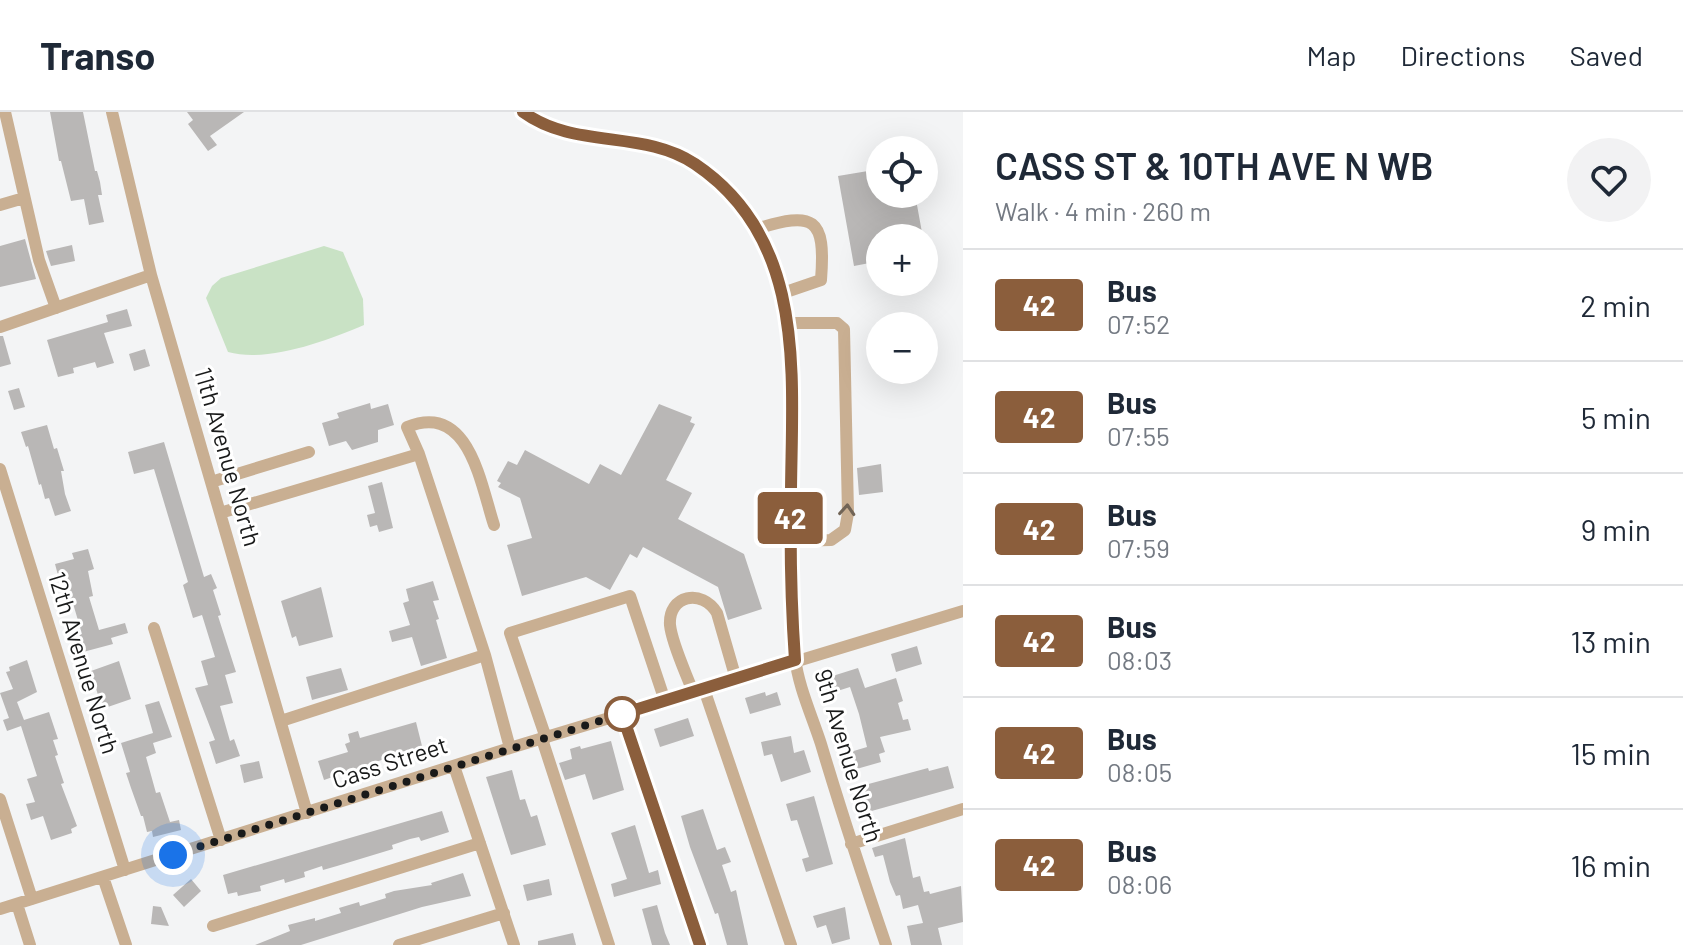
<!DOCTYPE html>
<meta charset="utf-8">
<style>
:root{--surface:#fff;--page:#f2f2f3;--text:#1f2937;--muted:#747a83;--line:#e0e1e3}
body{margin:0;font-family:Barlow,sans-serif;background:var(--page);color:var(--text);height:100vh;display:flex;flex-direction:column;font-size:30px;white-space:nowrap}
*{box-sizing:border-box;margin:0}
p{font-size:26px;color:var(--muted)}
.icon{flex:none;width:44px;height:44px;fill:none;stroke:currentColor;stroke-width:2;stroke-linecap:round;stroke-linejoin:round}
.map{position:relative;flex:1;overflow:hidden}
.drawer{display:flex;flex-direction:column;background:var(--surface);width:720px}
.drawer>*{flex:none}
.badge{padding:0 16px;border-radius:6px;font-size:28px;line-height:52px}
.buttons{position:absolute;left:866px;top:24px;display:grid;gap:16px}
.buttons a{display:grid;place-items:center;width:72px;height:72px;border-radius:50%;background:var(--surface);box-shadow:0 8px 32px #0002;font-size:40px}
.you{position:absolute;width:40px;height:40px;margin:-20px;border:6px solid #fff;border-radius:50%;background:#1a73e8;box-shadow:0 0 0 12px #1a73e833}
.map>.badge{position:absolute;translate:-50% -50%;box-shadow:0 0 0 4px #fff}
.round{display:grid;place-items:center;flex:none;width:84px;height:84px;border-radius:42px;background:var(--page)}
.head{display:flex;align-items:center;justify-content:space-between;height:136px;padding:0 32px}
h1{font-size:38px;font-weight:600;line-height:60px}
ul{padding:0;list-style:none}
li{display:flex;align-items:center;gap:24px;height:112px;padding:0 32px;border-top:2px solid var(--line)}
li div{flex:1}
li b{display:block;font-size:30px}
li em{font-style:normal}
li .badge{min-width:88px;font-weight:700;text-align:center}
header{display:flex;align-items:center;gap:48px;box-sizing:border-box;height:112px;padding:0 40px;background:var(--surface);border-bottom:2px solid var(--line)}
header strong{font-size:38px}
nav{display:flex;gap:44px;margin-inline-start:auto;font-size:28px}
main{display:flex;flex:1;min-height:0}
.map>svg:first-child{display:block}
.green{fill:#c9e2c5}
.building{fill:#b9b7b6}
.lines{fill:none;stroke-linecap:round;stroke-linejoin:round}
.minor{stroke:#c9af92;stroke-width:12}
.oneway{stroke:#716456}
.line-casing{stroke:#fff;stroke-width:18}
.line{stroke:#8b5e3c;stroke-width:12}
.walk{stroke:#191a1a;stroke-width:8;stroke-dasharray:0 14.4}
.stop-dot{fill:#fff;stroke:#8b5e3c;stroke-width:4}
.labels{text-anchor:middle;stroke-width:6;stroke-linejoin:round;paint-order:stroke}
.street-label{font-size:24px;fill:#191a1a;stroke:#fff}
</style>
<header>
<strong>Transo</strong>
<nav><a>Map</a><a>Directions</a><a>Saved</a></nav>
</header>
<main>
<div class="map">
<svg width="963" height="833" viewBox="0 0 963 833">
<rect width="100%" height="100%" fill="#f3f4f5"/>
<path class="green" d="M324,134L343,140L363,187L364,213C326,229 268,251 228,240L206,186L212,174L221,166Z"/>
<path class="building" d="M50,0H83L95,59H97L100,70L102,83H98L104,110L89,113L84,87L71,89L61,49H59Z
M187,0H244L210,24L217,33L208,39L188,12L193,8Z
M880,57V82H915L923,126H880V149L854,154L838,64Z
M25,127L36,167L0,175V134Z
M72,133L75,149L51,154L46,139Z
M127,197L132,214L104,221L114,251L97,256L95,250L73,256L74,261L58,265L47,228L108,210L106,203Z
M0,224H3L11,252L0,255Z
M145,237L150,254L134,259L129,242Z
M19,276L25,295L14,298L8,279Z
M370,291L371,297L388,292L394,313L378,318V330L352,338L346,329L329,334L322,311L339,306L337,301Z
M659,292L692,305L690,310L695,312L666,368L692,381L678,407L744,442L762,497L728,508L718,475L643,435L637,446L630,442L610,478L586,465L522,484L507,433L532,426L520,386L498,375L501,371L497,369L508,349L517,353L525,338L589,372L600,352L621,363Z
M47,313L54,337L57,336L64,359H61L65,382L71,399L55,404L49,386L45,387L41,372L39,373L28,334L26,335L21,320Z
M164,330L204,465L211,462L217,476L213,478L221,503L218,504L236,560L225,563L233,591L220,594L230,629L234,627L240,644L216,652L209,630L215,628L195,576L208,573L201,549L215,545L202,503L193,506L183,473L188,470L154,357L134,362L128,340Z
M881,352L883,380L859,383L857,356Z
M382,370L393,416L379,420L377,413L370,415L367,403L375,401L368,374Z
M88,437L94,457L88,459L93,484L89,485L99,518L125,511L128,521L111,526L113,532L83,540L79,523L82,522L72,488L67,489L62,466L59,467L55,452L74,447L72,441Z
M433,469L439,488L433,489L439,507L436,508L447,546L421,554L412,525L392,530L389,519L410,513L403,491L409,489L406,477Z
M321,475L333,525L299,534L296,524L292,526L281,489Z
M917,534L922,552L896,560L891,542Z
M27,548L37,580L17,590L24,608L49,600L58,627L53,628L58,643L55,644L64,671L61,672L77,714L71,717L72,721L51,728L43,704L31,708L26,692L35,690L27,667L37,664L21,614L7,619L3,608L9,606L0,581L13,577L6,560L10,559L9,555Z
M119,549L131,587L102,597L91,559Z
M341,556L348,578L312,588L306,565Z
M858,556L865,576L896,566L903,589L898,591L903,608L908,607L911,618L880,625L885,640L879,642L881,650L853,658L847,641L867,635L859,602L850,575L828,582L823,567Z
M765,580L766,584L777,580L781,593L750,602L745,586Z
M159,589L172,625L153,631L156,641L146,645L156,681L160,680L170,710L179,708L181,718L153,725L152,719L147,720L143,704H141L131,676L126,661L130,660L121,631L153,621L145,593Z
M688,606L694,624L660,635L654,617Z
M416,610L422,634L324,668L318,649L348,640L345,632L350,630L348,622L358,619L360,626Z
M791,624L794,641L804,638L811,660L781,670L772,642L764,644L761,630Z
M611,629L624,678L593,688L585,662L565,668L559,651L572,647L570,637L580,634L581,637Z
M259,649L263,666L244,671L240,653Z
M948,654L954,676L868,700L861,674L928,656L929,659Z
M512,658L520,688L525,687L531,705L537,703L546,733L511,743L486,665Z
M814,684L833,752L806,760L802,747L809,745L797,708L791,709L786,692Z
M703,697L717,738L725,735L731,750L722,753L731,780L736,778L748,833H727L718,801L715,802L690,735L681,704Z
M442,699L449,720L421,729L419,725L410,727L392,733L393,737L337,754L323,758L322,754L304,760L305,765L285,771L284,767L260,774L261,779L238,784L237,780L228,782L223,763Z
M635,713L649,761L658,758L661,772L614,785L611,772L627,767L611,721Z
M905,726L913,766L920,764L924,780L929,779L930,782L961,774L963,810L938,816L942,833H911L907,814L923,811L918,793L903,797L900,783L896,784L890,770L883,743L875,745L872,736Z
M463,761L471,784L422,795L301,833H255L290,819L288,813L315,806V809L341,801L339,796L359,790L360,794L386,786L385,782L394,779L432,773L431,771Z
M191,767L201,779L184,795L173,783Z
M549,767L552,783L527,789L523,773Z
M657,793L665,821L670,833H652L642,797Z
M153,794L161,795L169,814L151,812Z
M845,795L850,827L832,832L826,813L817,816L813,804Z
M573,821L576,833H538V829Z"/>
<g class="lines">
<path class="minor" d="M5,0L39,148L56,196
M112,0L151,163L307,701
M523,0C578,41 655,17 709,62C796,136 793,230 791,334C790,404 786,476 795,545C798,574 812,604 821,632C841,699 863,766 886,833
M0,93L24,86
M756,117C814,99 826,105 821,168L783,181
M789,211H837L844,217L848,401L845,418L831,428L790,429
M0,215L151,163
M0,357L125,758
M211,370L309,340
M220,401L419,342
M494,413C480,370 469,290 407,315L419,342L485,543L510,636
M154,516L221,728
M704,577L791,833
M693,580C686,561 672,532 670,513C668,483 702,476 717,501L736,567
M622,602L700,833
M281,609L485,543
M546,626L510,521L630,484L665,589
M542,627L609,833
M454,654L514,833
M0,687L32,787
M851,732L963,697
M103,765L126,833
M17,792L30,833
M0,797L510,636L963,499
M213,814L480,731
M399,833L504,801"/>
</g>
<defs><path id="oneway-chevron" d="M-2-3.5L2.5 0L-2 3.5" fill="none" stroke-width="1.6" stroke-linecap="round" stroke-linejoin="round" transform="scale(2)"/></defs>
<use class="oneway" href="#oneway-chevron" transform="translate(847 398) rotate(-86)"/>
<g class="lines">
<defs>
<path id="line" d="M523,0C575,38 643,17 695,52C807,127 792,262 791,379C790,435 791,492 795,548L622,602L700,833"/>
</defs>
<use href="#line" class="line-casing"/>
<use href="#line" class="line"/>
<path class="walk" d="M173,743L622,602"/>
</g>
<circle class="stop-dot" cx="622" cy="602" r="16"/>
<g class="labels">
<g class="street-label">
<text transform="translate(227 345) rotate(74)" y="8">11th Avenue North</text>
<text transform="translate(83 551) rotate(73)" y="8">12th Avenue North</text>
<text transform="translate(848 644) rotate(73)" y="8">9th Avenue North</text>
<text transform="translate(390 651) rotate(-18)" y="8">Cass Street</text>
</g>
</g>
</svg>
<div class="buttons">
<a><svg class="icon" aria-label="locate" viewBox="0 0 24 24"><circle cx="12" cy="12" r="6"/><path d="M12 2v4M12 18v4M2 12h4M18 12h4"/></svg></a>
<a>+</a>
<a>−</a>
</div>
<div class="you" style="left:173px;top:743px"></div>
<b class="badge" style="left:790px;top:406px;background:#8b5e3c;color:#fff">42</b>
</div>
<section class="drawer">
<div class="head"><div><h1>CASS ST &amp; 10TH AVE N WB</h1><p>Walk · 4 min · 260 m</p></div><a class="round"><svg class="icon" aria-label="heart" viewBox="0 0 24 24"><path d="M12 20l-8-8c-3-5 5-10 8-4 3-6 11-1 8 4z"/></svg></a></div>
<ul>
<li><span class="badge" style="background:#8b5e3c;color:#fff">42</span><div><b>Bus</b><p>07:52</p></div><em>2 min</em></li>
<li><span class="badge" style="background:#8b5e3c;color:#fff">42</span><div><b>Bus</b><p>07:55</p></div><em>5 min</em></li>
<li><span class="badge" style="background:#8b5e3c;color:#fff">42</span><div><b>Bus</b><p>07:59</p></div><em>9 min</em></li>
<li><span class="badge" style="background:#8b5e3c;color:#fff">42</span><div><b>Bus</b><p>08:03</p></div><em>13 min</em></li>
<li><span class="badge" style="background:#8b5e3c;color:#fff">42</span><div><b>Bus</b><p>08:05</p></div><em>15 min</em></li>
<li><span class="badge" style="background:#8b5e3c;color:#fff">42</span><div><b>Bus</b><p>08:06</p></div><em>16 min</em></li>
</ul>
</section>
</main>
